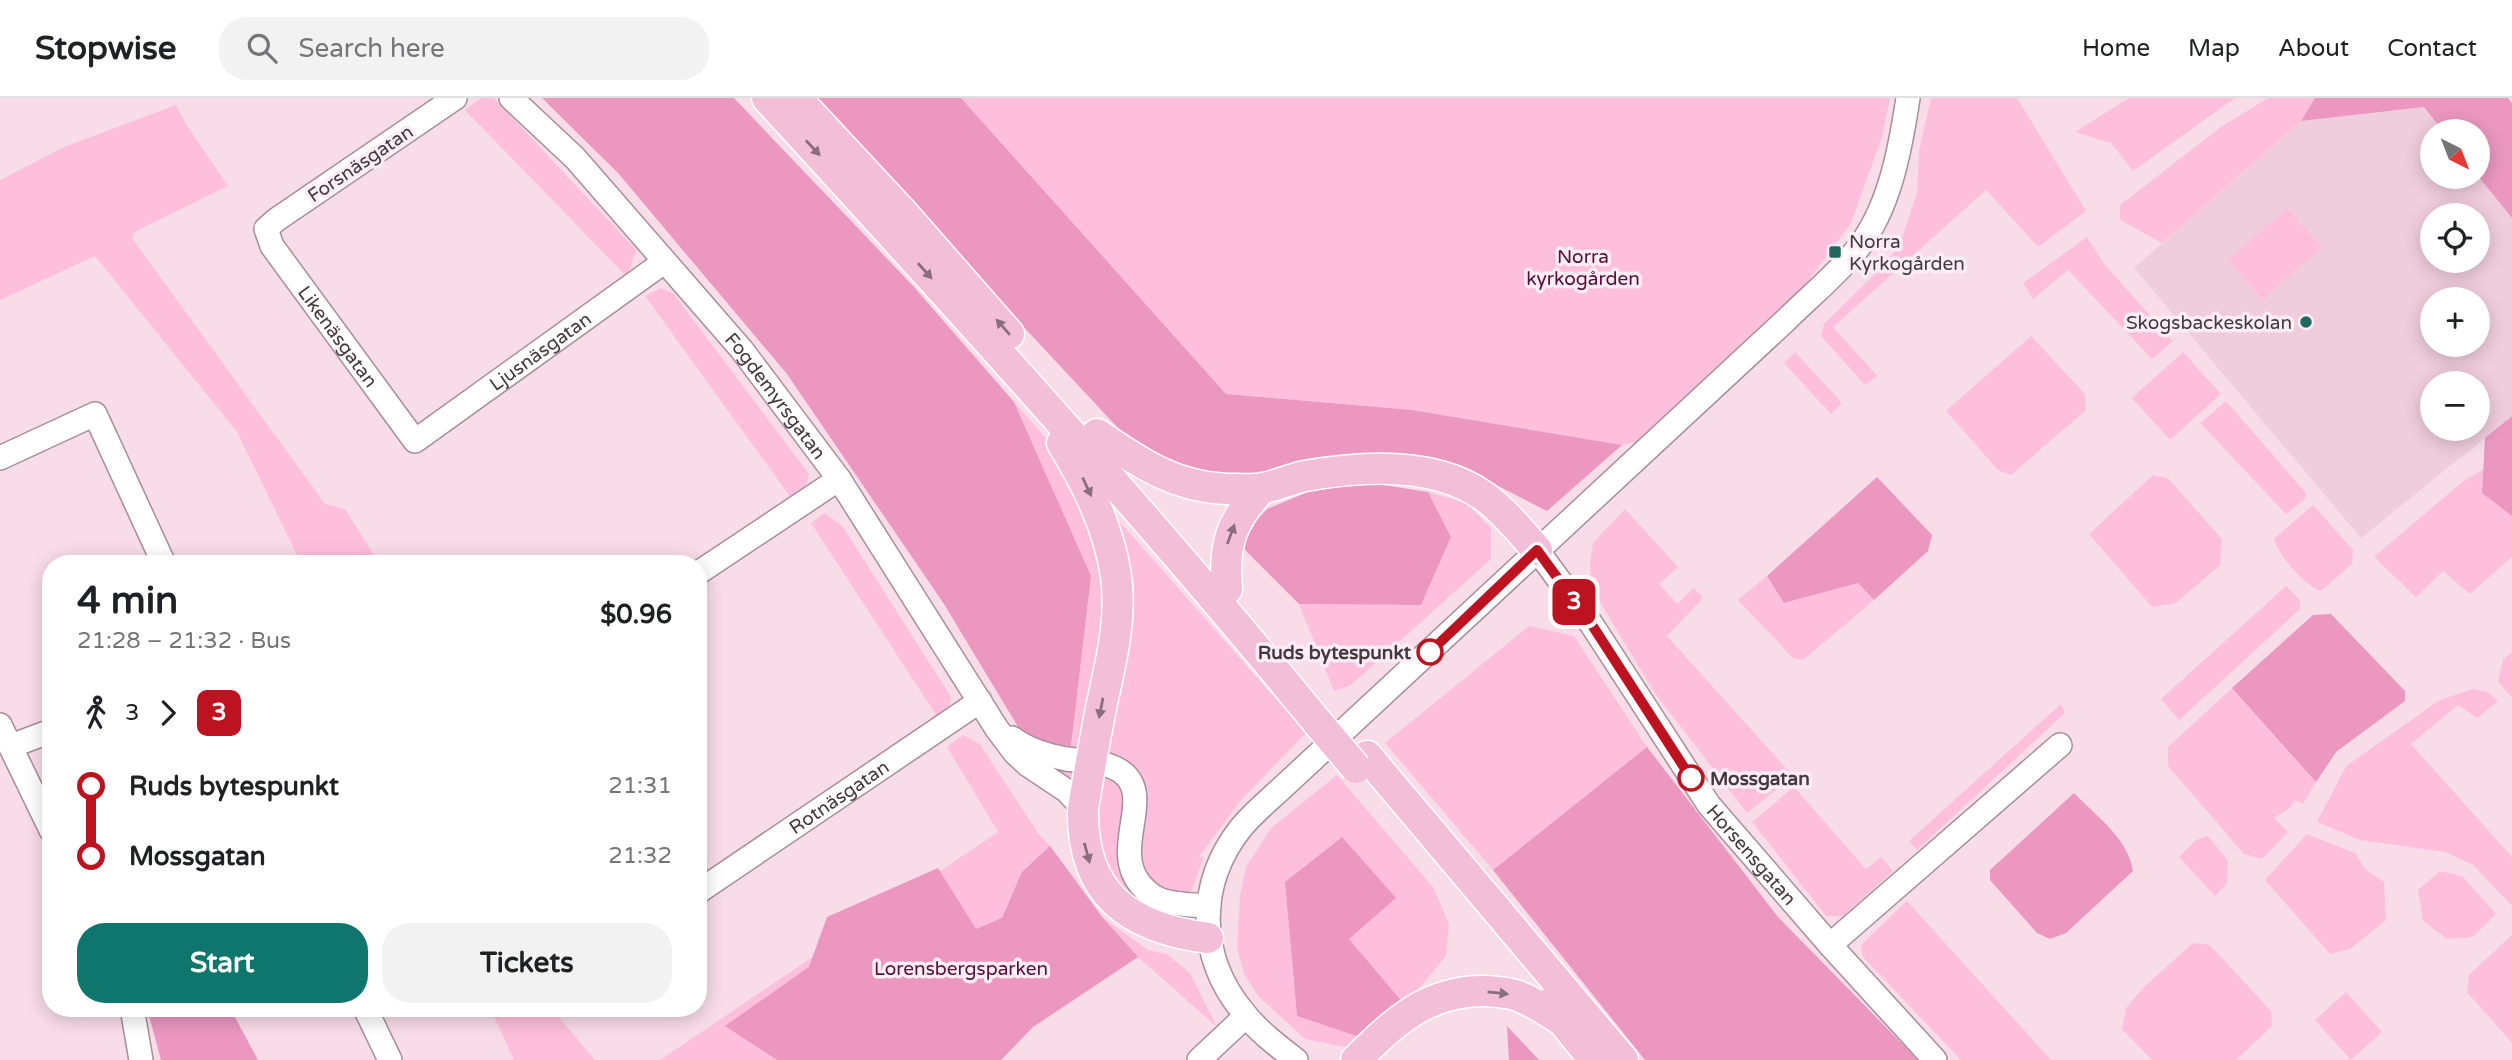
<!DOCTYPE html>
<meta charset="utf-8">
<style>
:root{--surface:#fff;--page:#f2f2f2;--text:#202124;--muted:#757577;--line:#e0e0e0;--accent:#0f766e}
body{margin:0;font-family:"Varela Round",sans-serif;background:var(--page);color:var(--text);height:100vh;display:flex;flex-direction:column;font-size:26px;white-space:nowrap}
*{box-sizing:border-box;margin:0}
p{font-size:23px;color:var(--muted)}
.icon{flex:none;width:38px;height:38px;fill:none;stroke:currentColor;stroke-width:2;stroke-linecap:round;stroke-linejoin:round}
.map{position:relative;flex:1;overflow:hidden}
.panel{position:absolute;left:42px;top:457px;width:665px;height:462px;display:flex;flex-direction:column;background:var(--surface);border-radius:28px;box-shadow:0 4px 18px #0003}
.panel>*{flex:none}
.badge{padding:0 14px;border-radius:10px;font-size:24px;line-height:46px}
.needle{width:46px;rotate:138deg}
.controls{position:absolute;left:2420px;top:21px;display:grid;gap:14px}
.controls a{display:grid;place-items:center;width:70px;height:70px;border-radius:50%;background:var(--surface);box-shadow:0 4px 18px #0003;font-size:35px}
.map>.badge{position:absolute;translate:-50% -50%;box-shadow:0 0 0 4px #fff}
.legs{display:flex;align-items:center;gap:10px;height:77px;padding:0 35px;font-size:23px}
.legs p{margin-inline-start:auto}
.overview{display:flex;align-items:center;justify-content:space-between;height:119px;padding:0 35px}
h1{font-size:38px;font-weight:800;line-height:52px}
.primary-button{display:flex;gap:14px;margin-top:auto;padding:14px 35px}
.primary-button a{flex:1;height:80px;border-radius:28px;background:var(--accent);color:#fff;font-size:28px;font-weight:800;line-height:80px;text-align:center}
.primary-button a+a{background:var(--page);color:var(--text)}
ul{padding:0 35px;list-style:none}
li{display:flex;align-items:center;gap:24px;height:70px;font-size:26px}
li i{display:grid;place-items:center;width:10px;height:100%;margin:0 9px;background:currentColor}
li i::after{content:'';width:18px;height:18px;margin:-9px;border:5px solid;border-radius:50%;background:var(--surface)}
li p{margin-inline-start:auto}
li:first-child i{background:linear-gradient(#0000 50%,currentColor 0)}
li:last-child i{background:linear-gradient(currentColor 50%,#0000 0)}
header{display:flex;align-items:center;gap:42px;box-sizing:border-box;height:98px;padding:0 35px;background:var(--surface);border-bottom:2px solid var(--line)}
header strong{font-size:33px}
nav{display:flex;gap:38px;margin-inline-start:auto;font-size:24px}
.search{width:490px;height:63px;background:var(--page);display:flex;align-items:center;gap:18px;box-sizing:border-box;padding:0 24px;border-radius:28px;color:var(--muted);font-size:26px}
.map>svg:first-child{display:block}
.built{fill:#f0cddd;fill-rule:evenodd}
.green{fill:#febfdc}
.forest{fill:#eb97c0}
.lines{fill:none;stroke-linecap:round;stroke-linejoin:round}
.minor-casing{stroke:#a88e9a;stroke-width:26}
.major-casing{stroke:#fff;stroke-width:33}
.minor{stroke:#fff;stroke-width:23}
.major{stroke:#f3bed8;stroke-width:30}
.major-bridge-casing{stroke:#fff;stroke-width:33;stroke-linecap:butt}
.major-bridge{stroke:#f3bed8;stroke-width:30}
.oneway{fill:#8a6e7c}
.line-1-casing{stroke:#fff;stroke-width:16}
.line-1{stroke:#bd1220;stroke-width:10}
.poi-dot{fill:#216960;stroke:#feedf4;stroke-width:2.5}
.stop-1-dot{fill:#fff;stroke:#bd1220;stroke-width:3.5}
.labels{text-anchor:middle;stroke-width:7;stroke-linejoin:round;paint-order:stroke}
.street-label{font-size:19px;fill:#44393e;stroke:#feedf4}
.poi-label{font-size:19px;fill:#44393e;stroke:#feedf4;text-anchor:start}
.park-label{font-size:19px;fill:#570d39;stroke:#feedf4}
.stop-label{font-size:19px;font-weight:bold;fill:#44393e;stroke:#feedf4;text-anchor:end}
</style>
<header>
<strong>Stopwise</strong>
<div class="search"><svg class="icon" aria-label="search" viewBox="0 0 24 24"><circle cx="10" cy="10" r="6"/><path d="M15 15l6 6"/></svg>Search here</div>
<nav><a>Home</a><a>Map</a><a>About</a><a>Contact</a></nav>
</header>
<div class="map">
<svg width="2512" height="962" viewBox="0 0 2512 962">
<rect width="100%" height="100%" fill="#f8dce8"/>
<path class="built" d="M2424,9L2443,33H2432V79L2478,78L2512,120V318L2361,440L2134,170L2301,23ZM2432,117H2478V163H2432ZM2432,201H2478V247H2432ZM2432,285H2478V331H2432Z"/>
<path class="green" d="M481,0H494L636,152L627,179L465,12Z
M961,0H1890L1882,39L1851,125L1791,206L1645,342L1622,347L1412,312L1226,296Z
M1931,0H2017L2086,113L2038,149L1986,92L1833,229L1877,278L1865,287L1821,238L1824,226L1877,174L1899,148L1917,95L1919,53Z
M2129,0H2235L2133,73L2111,45L2075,34Z
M2268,0H2315L2301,23L2162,145L2120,122V107L2221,29Z
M176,7L186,26L228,88L140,131L134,135L132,140L325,406L345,411L379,465H299L298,459L237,334L95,158L0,202V82L64,49Z
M2287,110L2322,149L2262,202L2228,162Z
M2087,139L2105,167L2173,243L2152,261L2068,172L2033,201L2023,185Z
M661,190L673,195L809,376L806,388L791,400L645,198Z
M2031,238L2085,296L2086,312L2011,377L1998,372L1946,313Z
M1795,254L1842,305L1831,316L1784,265Z
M2183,254L2221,296L2170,342L2132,300Z
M2226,303L2306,395L2305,401L2286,416L2200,325Z
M1014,304L1306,635L1241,702L1198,760L1204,758L1192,792L1175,805L1154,809L1134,803L1104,767L1026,642L1071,648L1091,478Z
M2484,371L2483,395L2512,418V459L2470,496L2443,473L2416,499L2374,459L2462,384Z
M2153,377L2168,380L2222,441L2220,467L2176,505L2152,509L2089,436Z
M1428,394L1466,405L1491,430V461L1351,587L1334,593L1299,506L1421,507L1451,439Z
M2313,407L2353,452L2352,466L2321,493C2306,489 2278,457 2274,441Z
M1625,411L1678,469L1659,486L1677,506L1694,490L1703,500L1667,538L1793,678L1747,715L1654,594L1591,489L1590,464L1593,445Z
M825,415L843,429L951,599L949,611L938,620L811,425Z
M1767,478L1784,505L1858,485L1874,502L1803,562L1794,561L1738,502Z
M2286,488L2300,502V511L2179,622L2161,601Z
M1529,528L1574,538L1647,649L1493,772L1385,645Z
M2512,554V599L2498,584L2503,561Z
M2232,590L2316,684L2303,706L2295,702L2290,710L2274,720L2288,734L2262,761L2244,756L2168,668V649Z
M2473,591L2488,594L2498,603L2477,620L2458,607L2411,646L2512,759V808L2473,767L2445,754L2360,742L2317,724L2346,668L2440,602Z
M2061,606L2065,615L1917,752L1909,743Z
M963,637L979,645L1038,735L1050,748L1103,820L1148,852L1167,856L1190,875L1217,929L1138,859L1033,929L1001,962H660L998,734L947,649Z
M1337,677L1433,789L1449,826L1446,858L1405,907L1349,841L1342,739L1285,784L1297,918L1365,941L1344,949L1305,941L1259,899L1244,876L1237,849L1240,797L1246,769L1271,730Z
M1794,689L1866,771L1881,759L1893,773L1843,818H1826L1752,724Z
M2307,736L2355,755L2366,772L2384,784L2386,822L2350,851L2330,856L2265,782Z
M2208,738L2228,763L2227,785L2215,798L2179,759L2196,742Z
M2440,773L2462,778L2496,816L2473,839L2447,841L2423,823L2418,792Z
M1907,803L2051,962H1961L1863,859L1861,847Z
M2512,837V945L2467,894L2469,877Z
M2193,845L2210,847L2271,913L2272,928L2236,962H2152L2122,931L2126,910L2143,890Z
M2346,894L2382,934L2351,962L2315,922Z
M490,910H551L595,962H514Z"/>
<path class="forest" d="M542,0H734L914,189L1014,304L1091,478L1071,648L1026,642L944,506L787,276L618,75Z
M810,0H961L1226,296L1412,312L1622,347L1547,413L1477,377L1174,390Z
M2315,0H2508L2512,5V120L2478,78V33H2443L2424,9L2301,23Z
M2512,318V418L2482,395L2485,340Z
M1877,379L1932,437L1928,453L1874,502L1858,485L1784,505L1767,478Z
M1377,386L1428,394L1451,439L1421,507L1299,506L1241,448L1251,427L1267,411L1315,391Z
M2331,516L2405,593V603L2336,654L2316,684L2232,590L2313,517Z
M1647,649L1778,819L1918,962H1645L1493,772Z
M2074,695C2096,718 2128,740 2133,773L2066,835L2050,841L2037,835L1990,782V772Z
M1342,739L1396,800L1349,841L1405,907L1365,941L1297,918L1285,784Z
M1050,748L1103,820L1138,859L1033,929L1001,962H777L725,928L809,869L827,819L938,770L976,831L1002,820L1022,774Z
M147,910H230L258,962H161Z
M1507,928L1539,962H1509Z"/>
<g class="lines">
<defs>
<g id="minor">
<path id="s1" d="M455,0L276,122L266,131L272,148L415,343L664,164"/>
<path id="s2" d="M511,0L575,60L742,252L839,381L997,631L1015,655L1028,667L1067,693L1083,710"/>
<path d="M0,360L95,316L164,466"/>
<path id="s3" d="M1537,452L1592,527L1709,707L1830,847L1935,962"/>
<path d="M698,475L839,381"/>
<path d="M0,627L51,732"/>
<path d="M1012,640C1028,652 1046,657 1066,661C1084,663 1108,663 1123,675C1154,700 1111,751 1140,786C1146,793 1153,799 1161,802C1176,807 1193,807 1209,808"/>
<path d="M11,648L51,633"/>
<path id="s4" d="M698,794L980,603"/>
<path d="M1830,847L2060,647"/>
<path d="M132,910L141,962"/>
<path d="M365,910L390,962"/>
<path d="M1199,962L1246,918"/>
<path d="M1296,962C1278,948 1259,934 1244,915C1198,860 1196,788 1240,731C1252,716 1268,703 1283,689L1785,223C1807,201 1833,180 1854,155C1889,114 1900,53 1908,0"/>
</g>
<path id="major" d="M767,0C955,205 1142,410 1318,625
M796,0L902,114L1009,236
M1097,336C1138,364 1174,389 1227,391C1238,391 1252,392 1264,390C1278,387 1291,381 1305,378C1361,368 1436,363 1485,399C1505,414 1521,434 1537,452
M1062,345C1087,386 1109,430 1116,478C1122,520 1111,564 1102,605C1095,640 1089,675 1083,710C1081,796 1129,830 1208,840
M1227,491C1223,446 1231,423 1262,390
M1367,658L1623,962
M1549,906L1594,962
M1356,962C1395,923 1428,892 1486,893C1497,894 1508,894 1518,898C1534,904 1547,913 1561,922"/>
</defs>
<use href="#minor" class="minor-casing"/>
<use href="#major" class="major-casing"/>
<use href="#minor" class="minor"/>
<use href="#major" class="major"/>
<defs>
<path id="major-bridge" d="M1318,625L1356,670"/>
</defs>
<use href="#major-bridge" class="major-bridge-casing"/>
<use href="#major-bridge" class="major-bridge"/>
</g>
<defs><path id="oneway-solid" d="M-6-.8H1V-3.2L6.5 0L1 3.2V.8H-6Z" transform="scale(1.75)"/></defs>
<g class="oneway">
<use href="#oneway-solid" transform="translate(813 50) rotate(47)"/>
<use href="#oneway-solid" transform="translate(925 173) rotate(48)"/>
<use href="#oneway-solid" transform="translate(1003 229) rotate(-131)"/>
<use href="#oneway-solid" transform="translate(1087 389) rotate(65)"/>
<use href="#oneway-solid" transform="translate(1231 436) rotate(-70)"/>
<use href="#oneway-solid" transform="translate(1101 610) rotate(101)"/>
<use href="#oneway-solid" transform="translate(1087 755) rotate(75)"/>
<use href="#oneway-solid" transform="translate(1498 895) rotate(6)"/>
</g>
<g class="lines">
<defs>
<path id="line-1" d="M1430,554L1537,452L1592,527L1691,680"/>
</defs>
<use href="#line-1" class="line-1-casing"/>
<use href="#line-1" class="line-1"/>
</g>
<g class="poi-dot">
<rect x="1828" y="147" width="14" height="14" rx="3.5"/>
<circle cx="2306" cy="224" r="7"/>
</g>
<g class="stop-1-dot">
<circle cx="1430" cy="554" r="12"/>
<circle cx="1691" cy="680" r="12"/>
</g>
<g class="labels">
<g class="street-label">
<text transform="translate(360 65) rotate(-34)" y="7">Forsnäsgatan</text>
<text dy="7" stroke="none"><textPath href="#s1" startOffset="360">Likenäsgatan</textPath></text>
<text dy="7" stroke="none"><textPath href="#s1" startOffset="644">Ljusnäsgatan</textPath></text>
<text dy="7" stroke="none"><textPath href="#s2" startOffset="399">Fogdemyrsgatan</textPath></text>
<text dy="7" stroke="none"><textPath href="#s4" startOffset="170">Rotnäsgatan</textPath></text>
<text dy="7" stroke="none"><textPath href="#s3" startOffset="373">Horsensgatan</textPath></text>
</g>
<g class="poi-label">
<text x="1849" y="150">Norra<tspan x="1849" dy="22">Kyrkogården</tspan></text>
<text x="2292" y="231" text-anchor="end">Skogsbackeskolan</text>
</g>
<g class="park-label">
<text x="1583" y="165">Norra<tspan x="1583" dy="22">kyrkogården</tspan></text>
<text x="961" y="877">Lorensbergsparken</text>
</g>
<g class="stop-label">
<text x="1411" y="561">Ruds bytespunkt</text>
<text x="1710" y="687" text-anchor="start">Mossgatan</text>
</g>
</g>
</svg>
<div class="controls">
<a><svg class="needle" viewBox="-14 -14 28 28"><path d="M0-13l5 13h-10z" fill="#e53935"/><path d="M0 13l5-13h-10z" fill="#757577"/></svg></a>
<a><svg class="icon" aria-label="locate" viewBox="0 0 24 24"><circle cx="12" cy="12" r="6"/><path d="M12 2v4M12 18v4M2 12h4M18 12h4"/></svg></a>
<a>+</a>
<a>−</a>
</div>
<b class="badge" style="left:1574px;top:504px;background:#bd1220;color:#fff">3</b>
<section class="panel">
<div class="overview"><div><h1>4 min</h1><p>21:28 – 21:32 · Bus</p></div><b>$0.96</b></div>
<div class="legs"><svg class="icon" aria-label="walk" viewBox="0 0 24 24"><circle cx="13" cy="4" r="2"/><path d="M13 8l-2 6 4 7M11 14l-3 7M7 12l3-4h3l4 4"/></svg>3<svg class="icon" aria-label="forward" viewBox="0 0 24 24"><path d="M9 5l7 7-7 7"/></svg><b class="badge" style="background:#bd1220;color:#fff">3</b></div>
<ul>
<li><i style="color:#bd1220"></i><b>Ruds bytespunkt</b><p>21:31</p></li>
<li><i style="color:#bd1220"></i><b>Mossgatan</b><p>21:32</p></li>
</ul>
<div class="primary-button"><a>Start</a><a>Tickets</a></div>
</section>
</div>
